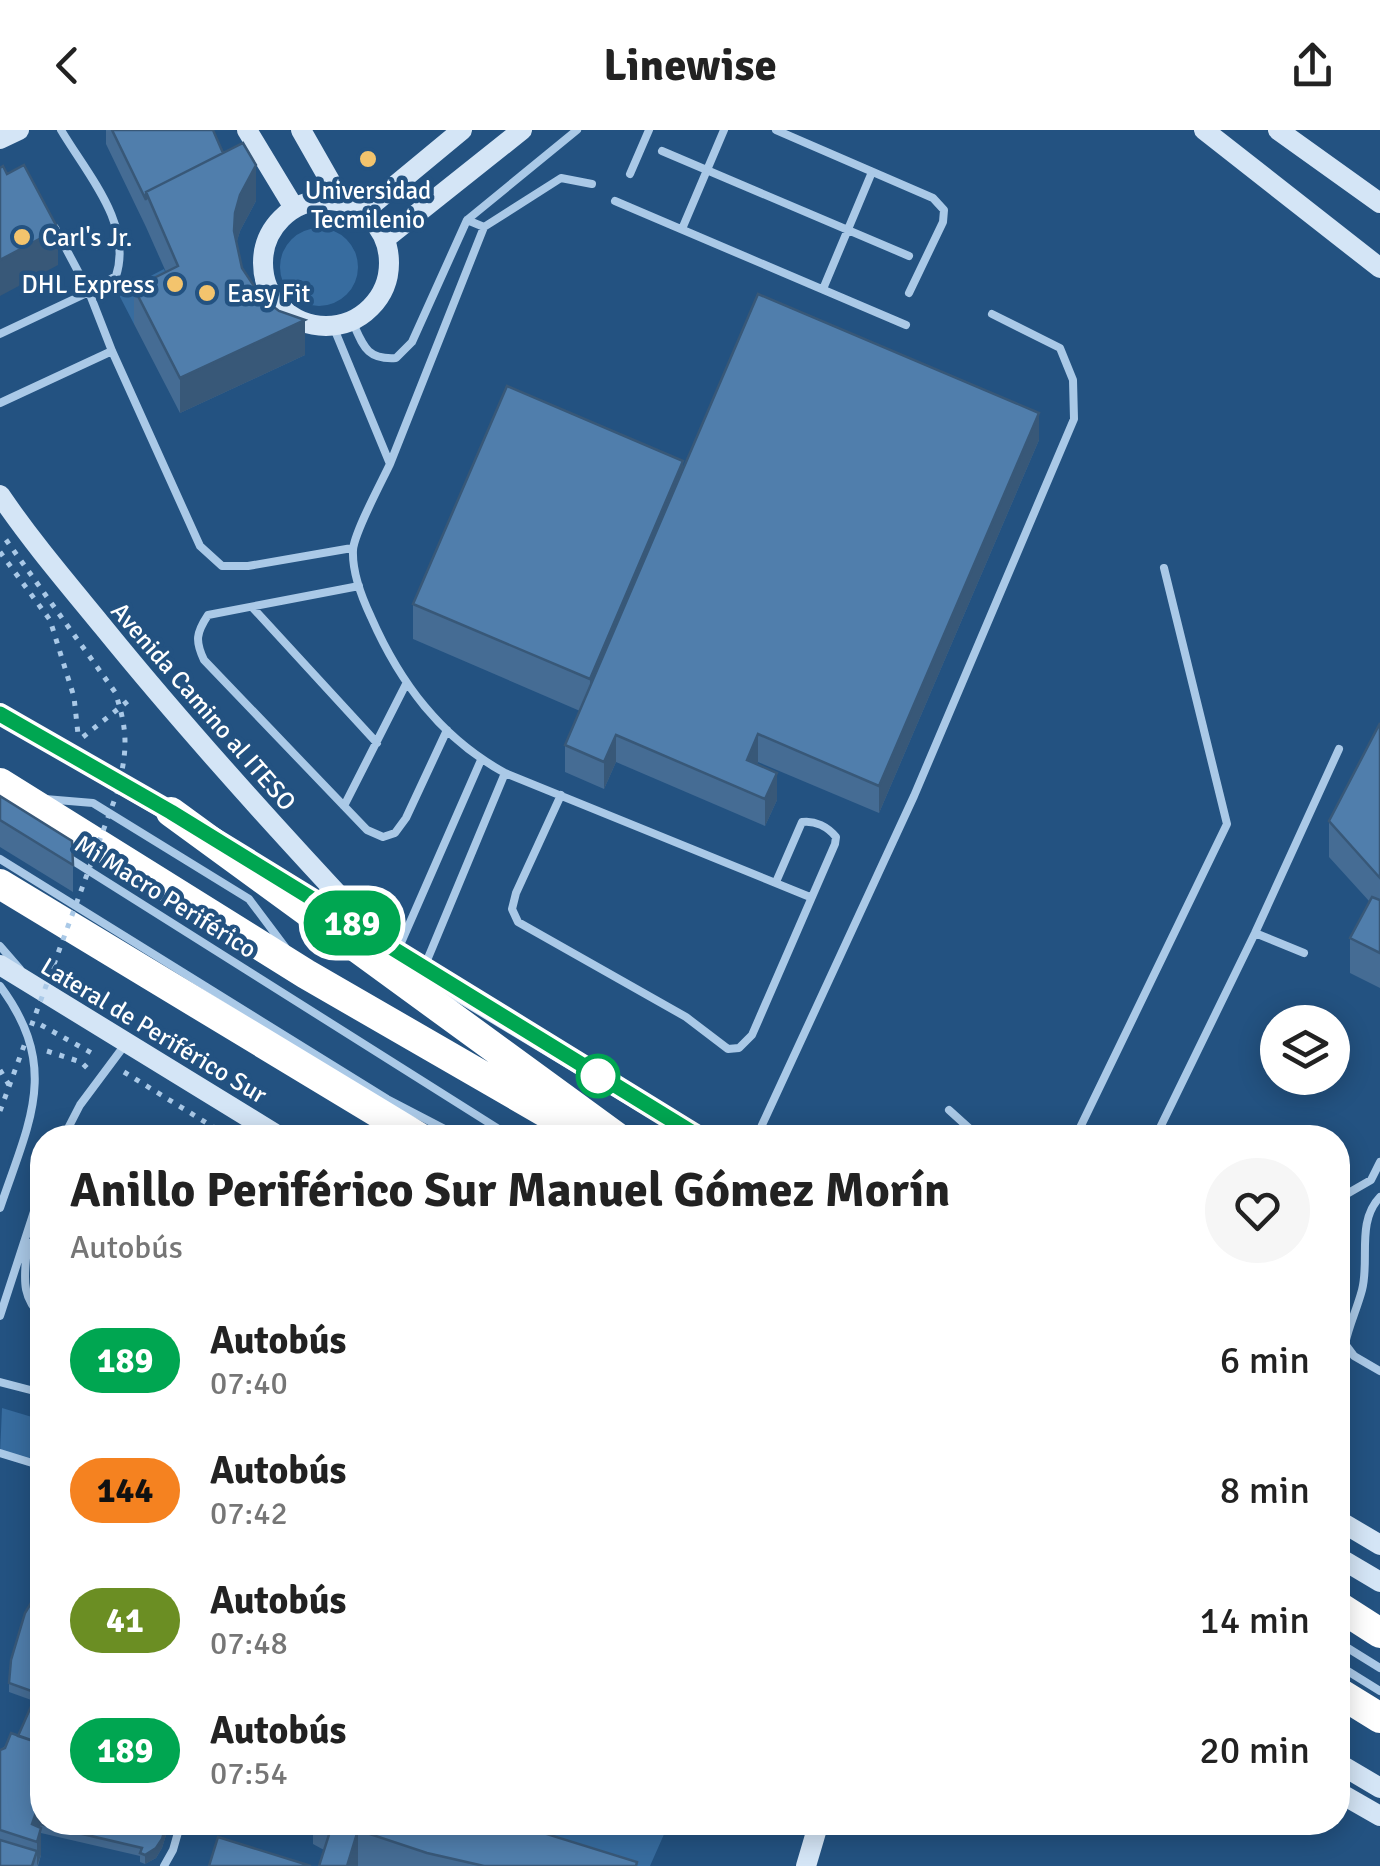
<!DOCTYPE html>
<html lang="es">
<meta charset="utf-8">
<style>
:root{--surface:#fff;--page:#f6f6f6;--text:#222;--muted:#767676}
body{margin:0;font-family:Signika,sans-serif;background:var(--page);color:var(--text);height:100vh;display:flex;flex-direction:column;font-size:38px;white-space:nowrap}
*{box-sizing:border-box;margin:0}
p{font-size:32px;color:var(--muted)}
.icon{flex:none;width:55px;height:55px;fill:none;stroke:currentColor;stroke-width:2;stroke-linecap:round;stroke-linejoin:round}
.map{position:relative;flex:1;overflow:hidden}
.side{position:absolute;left:30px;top:995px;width:1320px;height:710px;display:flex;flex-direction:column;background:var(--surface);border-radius:40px;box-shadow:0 5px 25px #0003}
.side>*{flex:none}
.badge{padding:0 20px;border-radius:32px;font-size:35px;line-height:65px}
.buttons{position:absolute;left:1260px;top:875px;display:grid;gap:20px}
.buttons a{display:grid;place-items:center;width:90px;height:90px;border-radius:50%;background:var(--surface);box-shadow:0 5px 25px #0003;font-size:50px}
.map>.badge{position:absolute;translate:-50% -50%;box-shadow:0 0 0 5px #fff}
.round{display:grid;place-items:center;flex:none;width:105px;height:105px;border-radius:52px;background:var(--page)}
.overview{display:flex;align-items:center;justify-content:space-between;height:170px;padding:0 40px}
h1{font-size:48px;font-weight:700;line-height:75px}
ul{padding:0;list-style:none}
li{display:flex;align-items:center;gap:30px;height:130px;padding:0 40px}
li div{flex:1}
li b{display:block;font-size:38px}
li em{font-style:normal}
li .badge{min-width:110px;font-weight:700;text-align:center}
header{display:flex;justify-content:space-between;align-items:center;height:130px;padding:0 40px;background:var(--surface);font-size:45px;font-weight:700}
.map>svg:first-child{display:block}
.green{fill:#376c9f}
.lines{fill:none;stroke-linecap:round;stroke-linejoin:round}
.path{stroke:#aac9e7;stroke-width:5;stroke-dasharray:5 8;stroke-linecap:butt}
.lane{stroke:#aac9e7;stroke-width:8}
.secondary{stroke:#d4e5f6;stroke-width:20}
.highway{stroke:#fff;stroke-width:30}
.path-bridge{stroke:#aac9e7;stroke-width:5;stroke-dasharray:5 8;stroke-linecap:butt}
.wall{fill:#456c94}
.shaded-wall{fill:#385878}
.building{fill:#507eac;stroke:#385878;stroke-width:2.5}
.line-casing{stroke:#fff;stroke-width:22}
.line{stroke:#00a651;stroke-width:15}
.poi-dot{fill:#f3c46d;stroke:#235281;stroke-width:4}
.stop-dot{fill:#fff;stroke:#00a651;stroke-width:5}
.labels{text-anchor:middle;stroke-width:9;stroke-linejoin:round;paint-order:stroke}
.poi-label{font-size:25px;fill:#fff;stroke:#235281;text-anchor:start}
.street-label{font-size:25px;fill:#fff;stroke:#235281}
</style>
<header><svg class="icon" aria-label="back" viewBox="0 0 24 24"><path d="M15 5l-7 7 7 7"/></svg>Linewise<svg class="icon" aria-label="share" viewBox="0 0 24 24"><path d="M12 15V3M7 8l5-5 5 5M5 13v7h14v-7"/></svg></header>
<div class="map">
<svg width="1380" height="1736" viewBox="0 0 1380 1736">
<rect width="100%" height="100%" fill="#235281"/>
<path class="green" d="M280 137a39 39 0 1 1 78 0a39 39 0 1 1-78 0Z
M164,139L178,172L134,194L118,163Z
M2,1278L42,1290V1339L0,1324Z
M416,1693H669L650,1736H543Z"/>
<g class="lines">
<path class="path" d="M0,422L50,490L74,567L78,604
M83,607L133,567
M52,836L87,858L85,863
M41,895L97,926
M47,921L81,932L87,938
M0,940L9,955
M124,942L231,1008"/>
<path class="lane" d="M61,0C87,44 133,94 116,146L89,162L112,221L200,416L222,436H248L352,418
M776,0L933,68L944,80L943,92L909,163
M662,21L909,126
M630,44L649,0
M615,71L906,195
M467,90L484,97L561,48L592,54
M682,99L724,0
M823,159L872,42
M352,191C363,215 366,230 396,228L412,212L467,90L577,0
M333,196L390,334C381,353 354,403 353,420C352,442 362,468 371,487C400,553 441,608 505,643L810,767
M0,204L89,162L55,98
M0,273L112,221
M390,334L484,97
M359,456L208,485C196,503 195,511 204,530L367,700L383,707L395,703L406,688L447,600
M252,477L377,613
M561,665L516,763L512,779L518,792L686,887L728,919L739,918L752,905L835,714L836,707C828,697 815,690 802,692L776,752
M45,669L93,673L249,769L285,817
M344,676L406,554
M64,725L513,1008
M0,729L387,969L462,1008
M1255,803L1304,823
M0,816L20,839
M397,822L481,630
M423,840L505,643
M0,856C61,938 29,992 0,1078
M949,980L980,1008
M63,1008L80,975L124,916
M756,1008L914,666L1074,289L1073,250L1060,218L992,184
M1075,1008L1227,694L1164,438
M1155,1008L1255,803L1339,619
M1380,1067C1356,1092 1370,1130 1362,1160C1357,1179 1349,1195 1345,1214L1354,1226L1380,1241
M1338,1069L1371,1050L1380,1032
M27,1112C26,1144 18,1163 42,1187
M0,1186L42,1057
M0,1252L42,1263
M0,1323L42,1336
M1338,1512L1380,1538
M1338,1535L1380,1561
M164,1736L173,1720L181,1692"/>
<path class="secondary" d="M247,0L293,76
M301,0L342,72
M1204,0L1380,138
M1278,0L1380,73
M0,9L19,0
M263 133a63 63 0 1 1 126 0a63 63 0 1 1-126 0Z
M363,82L462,0
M385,109L522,0
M0,365C32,412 68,454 104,498C186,599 273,695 362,790
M0,584L180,688
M307,766L423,840L701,1008
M0,835L282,1008
M1338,1390L1380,1415
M1338,1427L1380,1452
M1338,1633L1380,1658
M1338,1662L1380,1686
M806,1736L819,1692"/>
<path class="highway" d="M0,653L306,844L590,1008
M171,682L618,1008
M0,754L420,1008
M1338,1476L1380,1503
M1338,1562L1380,1588"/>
<path class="path-bridge" d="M0,981L117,663C127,622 129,603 115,562L4,407"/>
</g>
<path class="wall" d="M106,0H213L223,23L256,71L240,101L236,114L242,138L262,168L305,225L180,283L134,194V158L166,142L146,97L106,14Z
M1039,310L879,683L758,632L757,634L777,670L765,696L616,632L604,659L565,642V615L580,581L413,509V474L683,340Z
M1380,593V858L1350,843V808L1369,771L1329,727V691Z
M0,666L73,735V762L0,717Z
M37,1463L42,1692H170L162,1718L156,1728L145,1734L140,1732V1726L41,1703V1725L38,1736H0V1620L18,1606L34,1571L9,1562V1553Z
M291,1692H508L637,1736H319L324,1720L313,1714V1703Z"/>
<path class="shaded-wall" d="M256,35V71L240,101L235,119L234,101L235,83L240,65Z
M58,99V135L0,166V130Z
M305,190V225L180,283V248Z
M1039,283V310L879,683V656Z
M683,331V367L590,585V549Z
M758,604V632L747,657V630Z
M616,605V632L604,659V632Z
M777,643V670L765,696V669Z
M42,1665V1692L40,1694V1698L32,1694Z
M167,1692H170L162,1718L156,1728L145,1734V1725Z
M41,1698V1725L37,1736V1712Z
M358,1700V1736H347Z"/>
<path class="building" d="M112,0H213L223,23L146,62V70Z
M243,13L256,35L240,65L235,83L234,101L242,138L262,168L279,181L305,190L180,248L134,158L178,136L146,62Z
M24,35L58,99L0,130V38L3,36L7,44Z
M758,164L1039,283L879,656L758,604L747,630L777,643L765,669L616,605L604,632L565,615Z
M507,256L683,331L590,549L413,474Z
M1380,593V748L1329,691Z
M0,666L72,711L73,735L0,690Z
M1372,767L1380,770V823L1350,808Z
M37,1463L42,1464V1614L18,1606L37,1563L9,1553L11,1530L25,1483Z
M11,1603L42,1614V1665L32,1694L41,1698L37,1712L0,1700V1620L5,1618Z
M42,1687V1692H167L162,1709L156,1718L145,1725L140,1723L142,1718L40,1694Z
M333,1692H508L637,1732L636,1736H484L427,1723L358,1700L347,1736H319Z
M218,1707L311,1736H209Z
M0,1710L37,1721L32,1736H0Z"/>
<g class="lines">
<defs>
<path id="line" d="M0,584L171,682L701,1008"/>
</defs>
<use href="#line" class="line-casing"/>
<use href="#line" class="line"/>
</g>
<g class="poi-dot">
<circle cx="368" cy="29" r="10"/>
<circle cx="22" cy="107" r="10"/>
<circle cx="175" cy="154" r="10"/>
<circle cx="207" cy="163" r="10"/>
</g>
<circle class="stop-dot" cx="598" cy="946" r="20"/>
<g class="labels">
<g class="poi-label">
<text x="368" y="69" text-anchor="middle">Universidad<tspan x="368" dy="29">Tecmilenio</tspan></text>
<text x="42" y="116">Carl's Jr.</text>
<text x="155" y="163" text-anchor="end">DHL Express</text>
<text x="227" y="172">Easy Fit</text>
</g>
<g class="street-label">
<text transform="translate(204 576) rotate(49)" y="9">Avenida Camino al ITESO</text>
<text transform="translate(166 766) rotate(32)" y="9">Mi Macro Periférico</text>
<text transform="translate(154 900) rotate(31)" y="9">Lateral de Periférico Sur</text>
</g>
</g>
</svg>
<div class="buttons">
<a><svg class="icon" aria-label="layers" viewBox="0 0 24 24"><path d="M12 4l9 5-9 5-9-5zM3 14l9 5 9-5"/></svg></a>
</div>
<b class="badge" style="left:352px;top:793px;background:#00a651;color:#fff">189</b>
<section class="side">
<div class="overview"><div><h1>Anillo Periférico Sur Manuel Gómez Morín</h1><p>Autobús</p></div><a class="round"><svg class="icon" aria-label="heart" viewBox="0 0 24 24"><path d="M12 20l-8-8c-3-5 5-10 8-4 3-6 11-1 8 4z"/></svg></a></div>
<ul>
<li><span class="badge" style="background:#00a651;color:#fff">189</span><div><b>Autobús</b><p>07:40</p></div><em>6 min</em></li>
<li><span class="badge" style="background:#f58220;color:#111">144</span><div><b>Autobús</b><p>07:42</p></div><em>8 min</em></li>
<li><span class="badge" style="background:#6b8e23;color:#fff">41</span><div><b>Autobús</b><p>07:48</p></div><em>14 min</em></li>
<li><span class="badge" style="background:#00a651;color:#fff">189</span><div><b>Autobús</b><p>07:54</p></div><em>20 min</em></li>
</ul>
</section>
</div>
